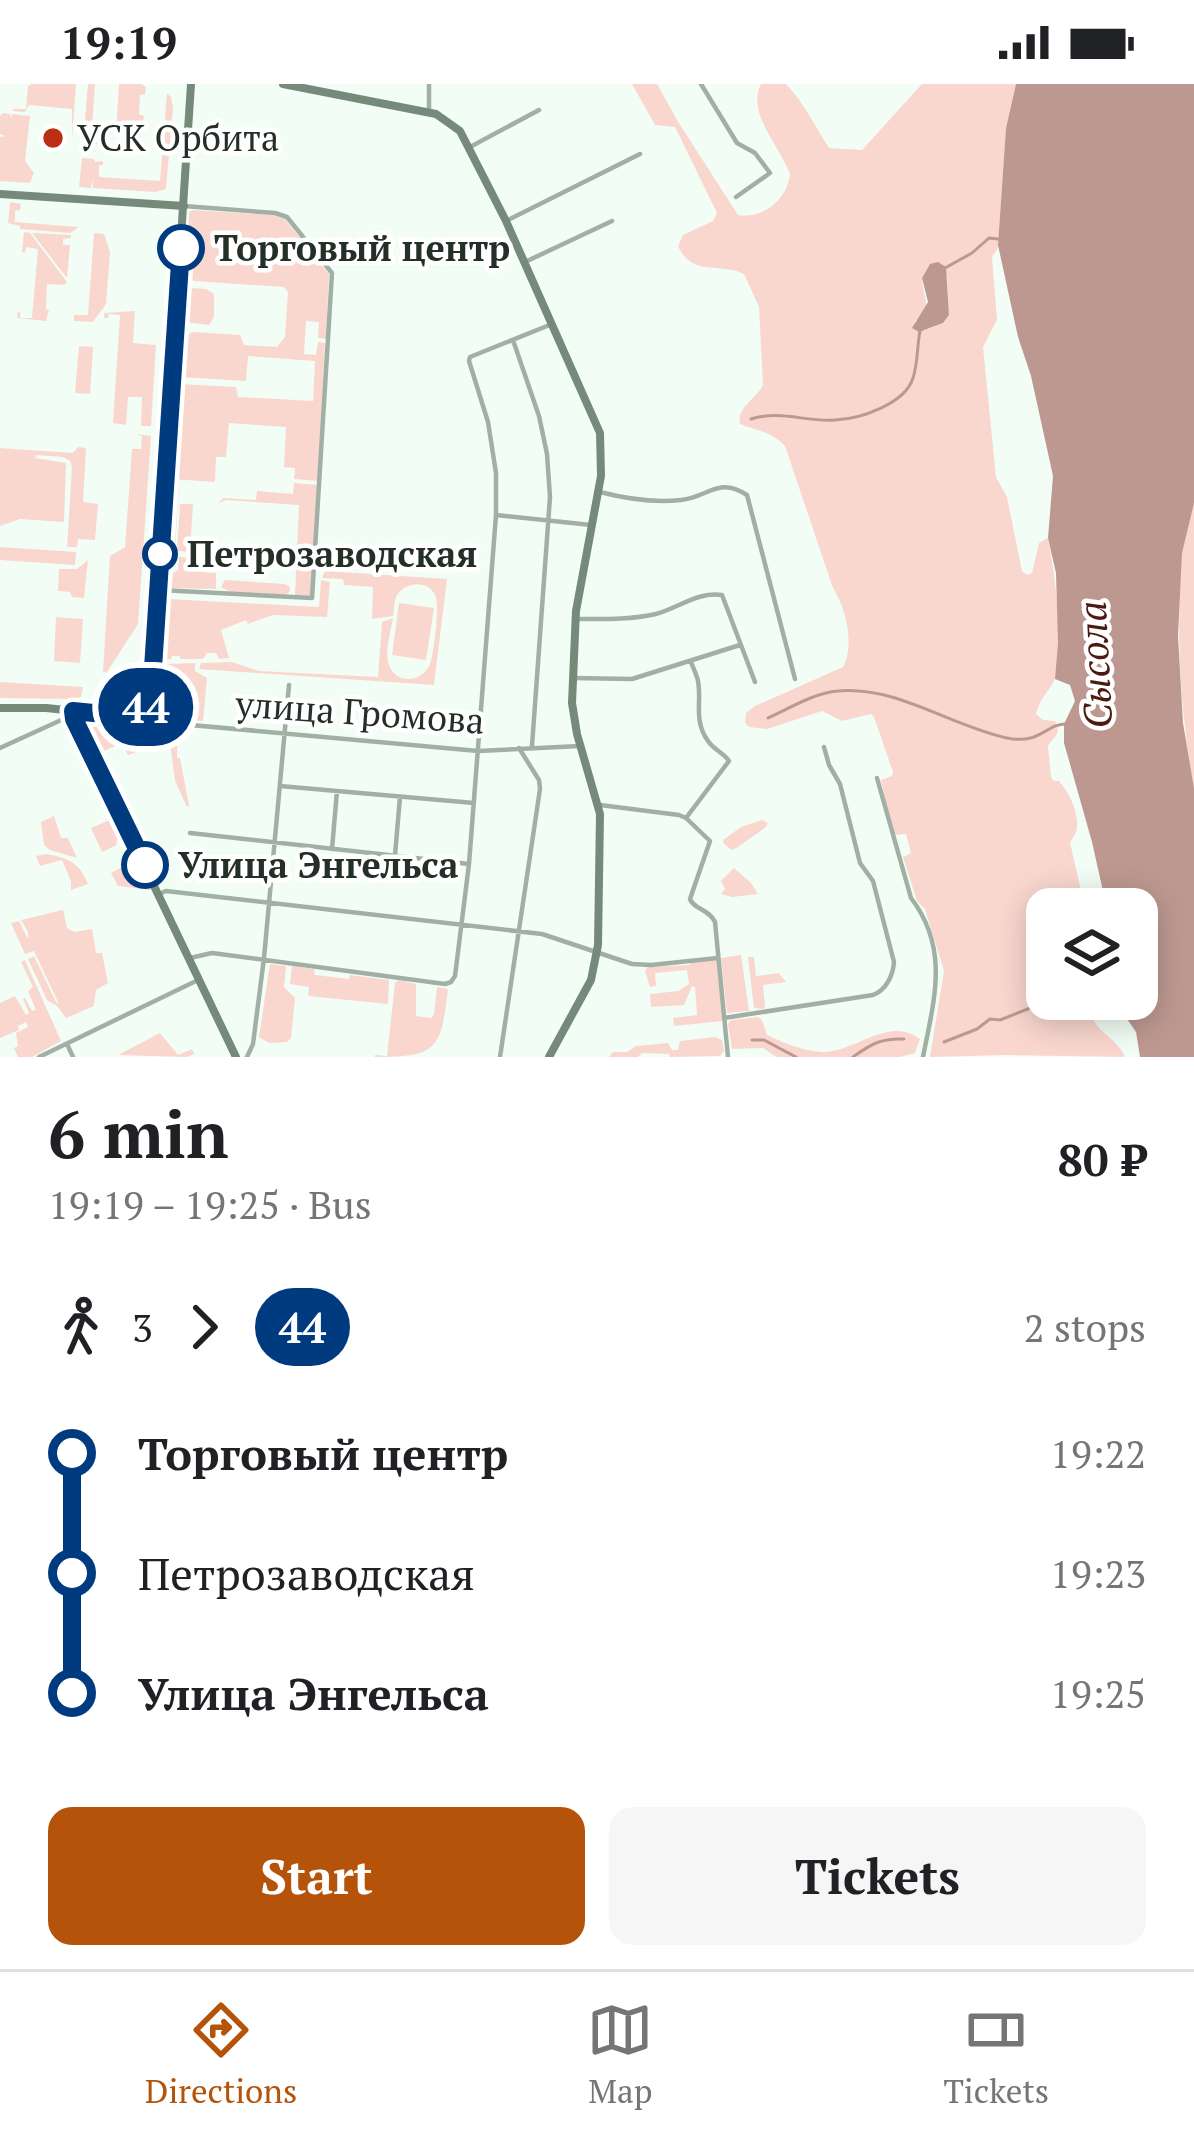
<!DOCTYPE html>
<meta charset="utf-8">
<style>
:root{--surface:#fff;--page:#f6f6f6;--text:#202124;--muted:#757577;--line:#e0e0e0;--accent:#b45309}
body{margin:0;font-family:"PT Serif",serif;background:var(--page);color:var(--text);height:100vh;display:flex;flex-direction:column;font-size:45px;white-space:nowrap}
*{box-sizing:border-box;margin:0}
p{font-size:39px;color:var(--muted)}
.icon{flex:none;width:66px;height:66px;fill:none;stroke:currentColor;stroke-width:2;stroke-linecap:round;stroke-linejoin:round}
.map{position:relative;height:973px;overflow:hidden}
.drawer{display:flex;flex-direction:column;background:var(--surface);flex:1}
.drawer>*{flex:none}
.badge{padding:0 24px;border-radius:39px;font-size:42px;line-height:78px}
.fabs{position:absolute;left:1026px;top:804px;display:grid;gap:24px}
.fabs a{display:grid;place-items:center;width:132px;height:132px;border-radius:24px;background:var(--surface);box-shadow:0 6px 30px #0003;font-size:60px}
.map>.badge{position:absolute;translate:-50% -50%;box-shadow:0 0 0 6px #fff}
.legs{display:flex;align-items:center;gap:18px;height:132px;padding:0 48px;font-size:39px}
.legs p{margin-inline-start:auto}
.headline{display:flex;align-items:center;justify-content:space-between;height:204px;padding:0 48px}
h1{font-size:66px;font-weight:600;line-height:90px}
.cta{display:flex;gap:24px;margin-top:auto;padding:24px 48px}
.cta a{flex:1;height:138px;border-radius:24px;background:var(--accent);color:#fff;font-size:48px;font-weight:600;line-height:138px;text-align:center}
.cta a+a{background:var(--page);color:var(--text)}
ul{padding:0 48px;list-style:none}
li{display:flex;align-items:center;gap:42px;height:120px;font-size:45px}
li i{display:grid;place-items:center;width:18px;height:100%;margin:0 15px;background:currentColor}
li i::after{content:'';width:30px;height:30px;margin:-15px;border:9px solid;border-radius:50%;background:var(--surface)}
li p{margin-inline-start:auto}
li:first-child i{background:linear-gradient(#0000 50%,currentColor 0)}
li:last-child i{background:linear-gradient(currentColor 50%,#0000 0)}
.status{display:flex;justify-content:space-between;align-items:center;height:84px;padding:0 60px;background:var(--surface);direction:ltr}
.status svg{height:33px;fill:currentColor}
.tabs{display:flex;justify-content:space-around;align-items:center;height:168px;border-top:3px solid var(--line);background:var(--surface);font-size:33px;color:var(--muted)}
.tabs a{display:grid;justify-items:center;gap:6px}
.tabs .active{color:var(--accent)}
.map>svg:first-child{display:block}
.green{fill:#f9d7cf;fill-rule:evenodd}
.water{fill:#bd9890}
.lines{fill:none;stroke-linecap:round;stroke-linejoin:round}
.stream{stroke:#bd9890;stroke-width:3}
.street{stroke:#a1afa5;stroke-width:4.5}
.secondary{stroke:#768a7b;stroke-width:8}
.line-1-casing{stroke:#fff;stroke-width:27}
.line-1{stroke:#003b80;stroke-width:18}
.poi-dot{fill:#bb2f13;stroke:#fff;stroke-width:4.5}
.stop-1-dot{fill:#fff;stroke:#003b80;stroke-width:6}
.labels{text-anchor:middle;stroke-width:9;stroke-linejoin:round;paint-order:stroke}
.poi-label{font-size:36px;fill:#232f27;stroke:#fff;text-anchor:start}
.stop-label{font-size:36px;font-weight:bold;fill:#232f27;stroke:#fff;text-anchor:start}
.street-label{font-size:36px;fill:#232f27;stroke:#fff}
.water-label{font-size:39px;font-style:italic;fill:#4b1b11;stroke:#fff}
</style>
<div class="status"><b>19:19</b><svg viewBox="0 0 49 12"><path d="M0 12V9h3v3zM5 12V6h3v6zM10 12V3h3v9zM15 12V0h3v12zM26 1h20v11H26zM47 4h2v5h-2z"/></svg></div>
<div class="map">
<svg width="1194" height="973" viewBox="0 0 1194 973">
<rect width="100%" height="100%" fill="#f2fef5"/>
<path class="green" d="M32,0H76L72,55V25L29,21L25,28L12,27L13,25H26L28,2Z
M88,0H95L91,57L103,58L104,53L109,54L108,62L83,59Z
M119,0H141L146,3L145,10L140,11L139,30L144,32L138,69L122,68L123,48L116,47Z
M632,0H657L677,36L738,131C763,135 787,116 790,90C780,62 746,29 761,0H786C805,20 814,41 829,64L862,66L922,0H1016L1006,44L998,164L992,173L997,236L983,263L996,393L1007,413L1022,487L1027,491L1032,489L1039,459L1048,454C1054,483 1066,571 1054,597C1047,610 1040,614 1036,630L1043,636L1055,637C1062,650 1054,652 1048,662L1051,693L1054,697H1059C1072,712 1086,742 1070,758L1085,825H1047V915H1101C1077,943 1116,949 1125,973L1007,971L930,973L944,887L925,825L917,817L903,773L911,769L906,750L892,751L881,696L892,692L893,688L874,633L871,630L842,637L822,627L767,645L749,643L745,639L746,629L755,622L843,583C855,560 846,525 833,504L785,362C771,347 757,347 740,340C736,324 756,315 763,301L759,223L744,190C719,178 692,193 678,162L683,151L713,137L717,129L675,43L655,41ZM930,180L947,191L949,231L943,239L929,245L914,238C935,222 922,213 922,194Z
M167,9L171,13L173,23L166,105L155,108L93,104V95L91,104L79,103L82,74L94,75L95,78L103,77V81H99V93L160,97Z
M3,29L10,30L11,35L12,30L30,32L25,77L34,89L30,99L0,97V53L5,52L0,50V32Z
M10,118L21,120L20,126L15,127V138L79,143L70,149L20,145V142L8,139Z
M193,126L273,131L285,135L329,190L326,255L318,254L319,238L306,237L304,270L316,271L318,258L325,259L318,397L294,395L295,384L284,383L286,343L229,339L226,373H216L215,398L171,395L179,300L236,303L238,313L313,317L315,277L248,272L246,297L180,293L181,254L193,248L240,251L244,261L277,263L285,253L288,208L284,203L194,197L187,192L189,128Z
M24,148L30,149L67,198L64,201L47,200L46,225L49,226L46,237L17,234L18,228H20V234H32L38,165L26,163L25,169L22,168Z
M32,149L71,151V154L63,155V161H70L67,194Z
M94,149L104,150L110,168L106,220L93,238L74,237V231H88Z
M191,204L206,205L214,210V233L209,241L184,238L185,208Z
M135,227L133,259L156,261L151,342H141L142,313H128L126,341L113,339L120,231L109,230L108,234H104V229Z
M79,262L93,263L90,310L75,309Z
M136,350L151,352L138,540L107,588H103L110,472L125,463L132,365H141L142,352Z
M78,363L86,364L83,418L98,420L95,456L78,455L77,463H67L72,383L70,377L63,373L36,371L35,374L66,379L64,438L20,435L0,442V364L73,369Z
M294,399L318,401L310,512L295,511L299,421L226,416L218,420L223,414L256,416L257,407L293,410Z
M179,400L175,466H171L165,459L169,404Z
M1194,419V704C1182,637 1177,572 1180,504C1181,476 1182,445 1194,419Z
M180,420H193L190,468L177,467Z
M0,463L76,468L75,481L0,476Z
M179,473L189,474V487L216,489V505L169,504L170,491L178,486Z
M88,476L84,514L72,513L70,508L58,507L59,485H77Z
M325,487L447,495L434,601L199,585L201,579L232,578L259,587L378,593L382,538L393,534C391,548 384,567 389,581C397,603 426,597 431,577C434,565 440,521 435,511C427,495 404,498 396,513C394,518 394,526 393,532L372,535L373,503L344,501L343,495L322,494Z
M225,496L284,500L289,502L290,507L286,511L230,508L221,503Z
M321,496L330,498L327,533L273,531L248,540L246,536L221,546L229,574L219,575L216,569H207L203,575H181L179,572H172L171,575L164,576L168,515L319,523Z
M399,519L434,524L426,576L392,571Z
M56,533L83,535L80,579L54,577Z
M143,535H147L150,544L145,617L134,627L110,626V623L129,625L128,611L138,610Z
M195,579V587L207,594L203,637L160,633L164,580Z
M0,598L83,603L81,613L72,615L0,614Z
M81,634L143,640L142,666L128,671L122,659L97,670Z
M168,643L178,644L177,674H180L189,722L187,723L175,697Z
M54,732L61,754H68L77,774L50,766L44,761L41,738Z
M114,734L124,754L116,757L117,761L102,768L91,744Z
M762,736L768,739L766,743L738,763L732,766L724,760L723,756L741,743Z
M46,770C68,774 79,778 88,800L71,806V797L62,776L40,782L36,772Z
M135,776L150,806L118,802L111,789Z
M734,784L751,799L758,810L732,813L721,810L725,805L721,797Z
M63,826L67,844L74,848L92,845L96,869H102L108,899L96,906L94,922L66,934L57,922L47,916L28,875L34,872L56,918L59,920L34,867L25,870L11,839L19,837L28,855V848L21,836Z
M741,871L749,927L727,929L721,874Z
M748,873H754L756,892L779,889L786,898L763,901L765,923L763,925L754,924Z
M25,876L61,957L32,973H18L14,964L18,962L16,949L28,943L26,938L18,942L19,946L0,954V919L15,912L26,931L29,929L23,915L25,914L32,927L36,926L28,907L33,903L21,878Z
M717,876L723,937L674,942L673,934L697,931L695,903L692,902L684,921L651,923L650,910L678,907L689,900L687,886L655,889L656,902L650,903L645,887L647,883L689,881L692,878Z
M270,880L286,882L284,903L295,914L291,954L287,958L269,959L259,953Z
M292,882L314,885L315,891L349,895L350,891L389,896L388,920L308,912L309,903L290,900Z
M399,896L416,900V932L431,934L434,930L437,903L448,905C441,965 438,973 375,973V971L387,972L395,899Z
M758,933L762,936L767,951C785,959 802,967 822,968C855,969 888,931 920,955L915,969L900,973H776L763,964L732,965L728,940L731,936Z
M160,949L178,971L192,965L194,970L187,973L118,971Z
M715,953L722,956L724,967L720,972L670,973L669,970L642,969L638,973H609L613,968H627L636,962L668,959L672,966H678L680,957Z"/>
<path class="water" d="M1016,0H1194V419L1182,469L1178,552L1183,639L1194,704V973H1140L1136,948L1123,929L1118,915H1137V825H1107L1092,758L1064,659V640L1075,617L1070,601L1055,595L1058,559L1056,489L1048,454L1053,392L1031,292L1018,253L998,161L1006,44Z
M938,178L946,183L949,231L943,239L919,248L912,244L928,218L922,194L930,180Z"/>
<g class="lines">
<path class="stream" d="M945,184L972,169L989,154L998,155
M751,335C781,326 805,338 835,336C860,335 905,320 913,294C918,279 917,262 920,247
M768,634C790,624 814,609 838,607C898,602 950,642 1007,654C1041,661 1046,639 1067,640
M752,956H764L796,973
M944,958L977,945L990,935L1000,936L1053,915
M853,973C871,960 881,954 904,955"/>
<path class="street" d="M429,0V28
M701,0L737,59L755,69L770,89L736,113
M470,63L539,26
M506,137L640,70
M525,178L612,137
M514,259L539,332L547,370L550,413L532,662
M600,408C627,415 653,419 681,416C709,413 718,392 747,411L795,595
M496,431L591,441
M160,506L312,514L332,189L287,133L275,129L184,122
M575,535C602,535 630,536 656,530C678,524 699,507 722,511L755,598
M573,594L632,595L740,561
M138,634L158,638L478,667L580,662
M0,664L70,632
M877,694L911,814C950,865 934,916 923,973
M280,702L474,719
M600,721L679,731L686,734L710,757L690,815C693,825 709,825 715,838L728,973
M686,734L729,677C724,669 714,666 708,657C693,636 702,618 698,597C697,591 693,584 691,578
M190,749L469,780
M332,765L337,707
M395,771L400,713
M159,810L166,807L542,850L632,880L651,881L718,874
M190,874L212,869L445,900L451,898L455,892L469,780L496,431V389L488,338L469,277L470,273L552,240
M724,934L873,911C886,906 893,892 894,878L873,797L860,779L840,700L829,681L824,663
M67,960L73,973
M39,973L196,897
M247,973L253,960L264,874L289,601
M500,973L540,705L539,696L519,664"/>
<path class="secondary" d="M283,0L436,30L460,47L506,137L600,349L601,392L576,527L572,619L577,650L600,730L598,861L591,896L549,973
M0,110L184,122
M0,624H46L135,633L142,629L151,614L191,0
M72,627L74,635L236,973"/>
</g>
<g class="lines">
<defs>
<path id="line-1" d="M145,781L74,635L73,627L135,633L146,624L151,614L181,164"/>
</defs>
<use href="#line-1" class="line-1-casing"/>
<use href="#line-1" class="line-1"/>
</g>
<circle class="poi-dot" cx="53" cy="54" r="12"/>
<g class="stop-1-dot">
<circle cx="181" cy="164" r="21"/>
<circle cx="160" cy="470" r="15"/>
<circle cx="145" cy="781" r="21"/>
</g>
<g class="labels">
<g class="poi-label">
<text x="77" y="67">УСК Орбита</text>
</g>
<g class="stop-label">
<text x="214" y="177">Торговый центр</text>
<text x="187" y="483">Петрозаводская</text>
<text x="178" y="794">Улица Энгельса</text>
</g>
<g class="street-label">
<text transform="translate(360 628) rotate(4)" y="13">улица Громова</text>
</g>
<g class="water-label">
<text transform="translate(1095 581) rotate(-93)" y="14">Сысола</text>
</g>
</g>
</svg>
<div class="fabs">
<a><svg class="icon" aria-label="layers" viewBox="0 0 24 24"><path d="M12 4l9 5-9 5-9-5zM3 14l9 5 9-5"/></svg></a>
</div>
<b class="badge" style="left:146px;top:623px;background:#003b80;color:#fff">44</b>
</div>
<section class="drawer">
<div class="headline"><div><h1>6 min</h1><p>19:19 – 19:25 · Bus</p></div><b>80 ₽</b></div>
<div class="legs"><svg class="icon" aria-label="walk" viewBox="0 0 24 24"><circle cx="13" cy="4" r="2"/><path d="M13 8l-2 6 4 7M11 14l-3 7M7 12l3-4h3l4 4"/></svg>3<svg class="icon" aria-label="forward" viewBox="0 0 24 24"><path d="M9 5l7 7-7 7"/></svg><b class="badge" style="background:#003b80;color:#fff">44</b><p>2 stops</p></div>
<ul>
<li><i style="color:#003b80"></i><b>Торговый центр</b><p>19:22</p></li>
<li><i style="color:#003b80"></i><span>Петрозаводская</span><p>19:23</p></li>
<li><i style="color:#003b80"></i><b>Улица Энгельса</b><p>19:25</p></li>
</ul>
<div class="cta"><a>Start</a><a>Tickets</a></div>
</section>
<nav class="tabs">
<a class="active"><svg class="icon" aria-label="directions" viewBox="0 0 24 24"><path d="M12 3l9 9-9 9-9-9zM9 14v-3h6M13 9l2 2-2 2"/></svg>Directions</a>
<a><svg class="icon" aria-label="map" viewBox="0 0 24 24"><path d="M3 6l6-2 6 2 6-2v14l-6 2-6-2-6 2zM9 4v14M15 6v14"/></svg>Map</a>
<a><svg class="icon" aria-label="tickets" viewBox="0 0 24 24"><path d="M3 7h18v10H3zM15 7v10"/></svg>Tickets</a>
</nav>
